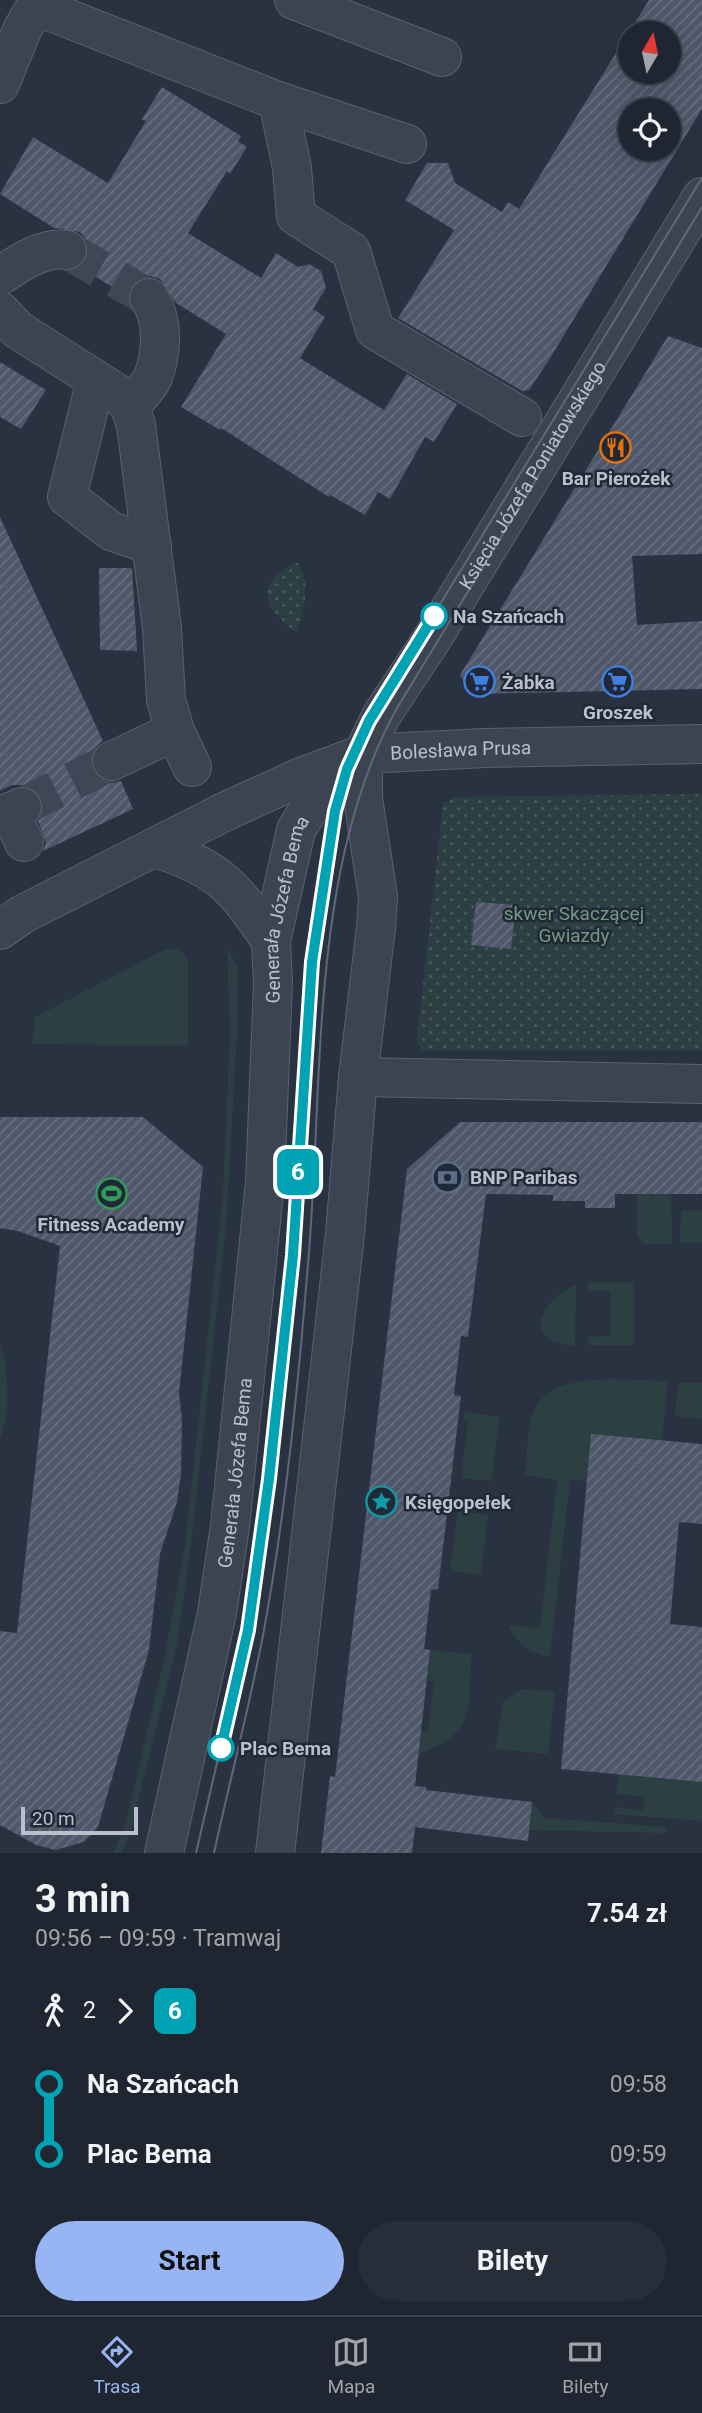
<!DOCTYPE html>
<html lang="pl">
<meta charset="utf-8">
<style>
:root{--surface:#1f2631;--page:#272e39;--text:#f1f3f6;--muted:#a1a5ab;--line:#3c434d;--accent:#97b5f2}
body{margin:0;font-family:Roboto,sans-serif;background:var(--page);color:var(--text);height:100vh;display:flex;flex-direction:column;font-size:26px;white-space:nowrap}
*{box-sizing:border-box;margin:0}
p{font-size:23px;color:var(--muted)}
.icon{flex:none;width:38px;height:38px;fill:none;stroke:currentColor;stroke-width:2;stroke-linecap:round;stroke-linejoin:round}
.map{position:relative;height:1853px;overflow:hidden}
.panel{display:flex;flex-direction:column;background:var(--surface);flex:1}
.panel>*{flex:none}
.badge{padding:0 14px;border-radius:10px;font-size:24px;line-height:46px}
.needle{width:46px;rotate:9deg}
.fabs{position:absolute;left:618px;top:21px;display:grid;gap:14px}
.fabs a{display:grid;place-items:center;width:63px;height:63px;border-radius:50%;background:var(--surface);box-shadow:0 7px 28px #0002,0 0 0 2px var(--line);font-size:35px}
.scale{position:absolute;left:21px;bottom:18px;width:117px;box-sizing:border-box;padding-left:7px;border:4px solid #babfcb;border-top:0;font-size:19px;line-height:24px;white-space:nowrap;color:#babfcb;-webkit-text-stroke:5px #212936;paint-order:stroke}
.map>.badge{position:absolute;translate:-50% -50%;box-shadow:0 0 0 4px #fff}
.legs{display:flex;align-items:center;gap:10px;height:77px;padding:0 35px;font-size:23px}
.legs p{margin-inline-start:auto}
.headline{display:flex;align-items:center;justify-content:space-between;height:119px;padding:0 35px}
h1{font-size:38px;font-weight:700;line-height:52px}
.primary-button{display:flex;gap:14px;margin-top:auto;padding:14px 35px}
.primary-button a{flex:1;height:80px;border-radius:42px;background:var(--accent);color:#111;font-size:28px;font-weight:700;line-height:80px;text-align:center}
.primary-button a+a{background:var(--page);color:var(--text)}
ul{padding:0 35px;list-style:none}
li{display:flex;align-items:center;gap:24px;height:70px;font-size:26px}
li i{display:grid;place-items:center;width:10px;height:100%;margin:0 9px;background:currentColor}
li i::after{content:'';width:18px;height:18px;margin:-9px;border:5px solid;border-radius:50%;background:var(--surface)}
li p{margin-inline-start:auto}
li:first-child i{background:linear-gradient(#0000 50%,currentColor 0)}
li:last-child i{background:linear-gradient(currentColor 50%,#0000 0)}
.tab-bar{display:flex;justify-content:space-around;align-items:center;height:98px;border-top:2px solid var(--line);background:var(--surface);font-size:19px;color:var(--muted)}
.tab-bar a{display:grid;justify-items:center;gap:4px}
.tab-bar .active{color:var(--accent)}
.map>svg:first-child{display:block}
.grass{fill:#2c4043}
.park{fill:url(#park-dots)}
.building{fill:url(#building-hatch);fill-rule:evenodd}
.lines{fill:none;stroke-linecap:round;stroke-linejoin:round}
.minor-tunnel{stroke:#3f4756;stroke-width:38;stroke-dasharray:38 19;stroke-linecap:butt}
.minor-casing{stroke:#5b626e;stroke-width:40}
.minor{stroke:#3d4451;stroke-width:38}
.tram{stroke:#5f6878;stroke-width:2}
.line-1-casing{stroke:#fff;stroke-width:16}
.line-1{stroke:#00a3b4;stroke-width:10}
.stop-1-dot{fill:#fff;stroke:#00a3b4;stroke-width:3.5}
.labels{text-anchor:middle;stroke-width:5;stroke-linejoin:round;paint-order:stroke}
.street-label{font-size:19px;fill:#babfcb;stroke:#212936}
.poi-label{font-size:19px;font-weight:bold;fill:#babfcb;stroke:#212936}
.stop-label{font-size:19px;font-weight:bold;fill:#babfcb;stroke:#212936;text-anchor:start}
.park-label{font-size:19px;fill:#729a7e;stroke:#212936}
</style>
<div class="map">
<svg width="702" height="1853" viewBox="0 0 702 1853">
<defs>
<pattern id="park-dots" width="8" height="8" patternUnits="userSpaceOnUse" patternTransform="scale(1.75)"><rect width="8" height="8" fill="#2c4043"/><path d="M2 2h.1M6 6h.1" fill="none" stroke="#485a5d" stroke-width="1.8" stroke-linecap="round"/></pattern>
<pattern id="building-hatch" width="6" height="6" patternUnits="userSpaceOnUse" patternTransform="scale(1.75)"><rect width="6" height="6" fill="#4f586a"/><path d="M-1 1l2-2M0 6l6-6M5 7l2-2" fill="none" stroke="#666e7e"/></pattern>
</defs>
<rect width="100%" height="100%" fill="#293241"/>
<path class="grass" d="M227,948L238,966V1015L226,1227L191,1544L177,1644L130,1833L122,1853H113L125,1826L164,1660L185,1545L223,1195L230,1032Z
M166,949C178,948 184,951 188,962V1046L32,1044L35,1017Z
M637,1194H671L672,1244H644L637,1236Z
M681,1211H702V1243H680Z
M588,1282H634V1345H588V1337L611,1336V1291H588Z
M576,1285L575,1345C519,1345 541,1298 576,1285Z
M0,1341C9,1371 11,1410 0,1439Z
M668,1381L662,1441L587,1481L570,1480L550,1657C531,1654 516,1642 508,1625L540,1628L557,1480L525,1475C527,1456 527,1435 532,1416C546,1367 627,1381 668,1381Z
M678,1383H702V1419L675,1416Z
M465,1412L500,1417L491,1481L461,1478L468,1422L464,1421Z
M458,1511L488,1515L481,1575L450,1571Z
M430,1650L472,1654C467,1711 478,1733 418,1754L421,1731L428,1732L434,1682L427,1680Z
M522,1689L555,1691L548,1754L495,1749L503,1702Z
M619,1774L702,1782V1821L615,1814V1807L643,1810L644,1797L616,1794Z
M532,1802L544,1818L667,1827L666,1833L529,1830Z"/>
<path class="park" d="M297,562C312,584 304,610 297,633C262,608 254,583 297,562Z
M702,794V1050H421L417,1040L443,804L454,797Z"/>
<path class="building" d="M649,0H702V109L547,363L529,390L522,391L398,318L454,230L405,200L427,163H448L455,183L502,212L508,202L519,209ZM630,33H668V72H630ZM630,110H668V149H630Z
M162,87L241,136L238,141L247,147L230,174L227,171L188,233L261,278L276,253L298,267L309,264L321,271L326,288L313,309L325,317L300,358L384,410L407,374L457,404L434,442L425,437L390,499L378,492L365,515L330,495L329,497L221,428L220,430L181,407L226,334L176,303L160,279L150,276L139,279L131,286L128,296L104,282L80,267L89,251L86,240L80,232L54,228L0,194L33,137L108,183L146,121L142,119Z
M668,336L702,348V554L632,556L637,625L702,621V689L471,694L460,675Z
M0,362L46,390L21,429L0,417Z
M0,517L103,741L94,749L90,759L92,770L100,779L111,783L121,781L133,809L43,851L46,843L38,821L44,810L42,798L35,789L25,785H12L0,791Z
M99,568H132L137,651L100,650Z
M476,902L516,905L511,949L471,945Z
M0,1117H143L203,1167L179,1393L182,1419L181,1474L177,1502L160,1554L149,1650L98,1827L84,1842L56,1850L36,1845L0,1825V1631L17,1633L60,1246L18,1231L0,1228Z
M460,1122H702V1194H615V1208H585V1201H553V1195L486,1194L468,1337L461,1336L454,1395L461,1396L438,1589L431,1590L424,1649L430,1650L415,1786L426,1787V1790L532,1802L528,1841L415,1827L412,1853H321L330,1776L335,1777L407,1169Z
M591,1434L702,1444V1524L679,1522L670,1624L702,1627V1782L561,1769Z"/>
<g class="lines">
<path class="minor-tunnel" d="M67,250L149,298
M22,807L112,761"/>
<defs>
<g id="minor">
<path d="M41,0L36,6L278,101L292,168L296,216L351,251L375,330L522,417"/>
<path d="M294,0L442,57"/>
<path d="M0,84L22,30L36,6"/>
<path d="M278,101L407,144"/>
<path d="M0,276C19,263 44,246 67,250"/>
<path d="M0,311L18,330L120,395L130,407L136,425L162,628L166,700L175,731L112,761"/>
<path d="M96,380L67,497L111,531L152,545"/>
<path d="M130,407C137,398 149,387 153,377C162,352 164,320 149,298"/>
<path d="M175,731L192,767"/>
<path d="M22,807L10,812L24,842"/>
<path d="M155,848C220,868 235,888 271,941"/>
<path id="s1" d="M0,930L23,914L224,812L301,777L363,754L485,748L702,744"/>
<path d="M358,1077L702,1084"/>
<path id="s2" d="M164,1853L217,1613L230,1526L265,1182L273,983L271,941L296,830L312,804L363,754L381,716L430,642L702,197"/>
<path d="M275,1853L345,1234L358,1077L376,928L378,897L363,798V754"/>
</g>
</defs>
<use href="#minor" class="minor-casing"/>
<use href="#minor" class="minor"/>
<path class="tram" d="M196,1853L248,1630L269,1479L293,1255L312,962L324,874L335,811L347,769L386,692L702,178
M214,1853C230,1779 250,1705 264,1630C286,1510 298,1386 308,1264C324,1085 308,869 397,708L702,207"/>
</g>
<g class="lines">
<defs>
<path id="line-1" d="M221,1748L248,1630L269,1479L293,1255L312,962L335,811L347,769L369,721L434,616"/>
</defs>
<use href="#line-1" class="line-1-casing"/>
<use href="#line-1" class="line-1"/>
</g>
<defs>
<symbol id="restaurant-ring" viewBox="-11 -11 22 22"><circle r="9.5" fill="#212936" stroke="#e8710a" stroke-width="1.5"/><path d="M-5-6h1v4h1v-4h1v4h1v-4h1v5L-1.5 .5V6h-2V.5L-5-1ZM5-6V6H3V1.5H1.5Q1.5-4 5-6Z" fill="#e8710a"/></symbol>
<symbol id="supermarket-ring" viewBox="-11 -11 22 22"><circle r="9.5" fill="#212936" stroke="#3f7fe0" stroke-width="1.5"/><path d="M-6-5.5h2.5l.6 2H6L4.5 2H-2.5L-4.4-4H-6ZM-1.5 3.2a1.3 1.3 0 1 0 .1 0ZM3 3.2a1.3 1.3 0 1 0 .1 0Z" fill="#3f7fe0"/></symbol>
<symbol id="bank-ring" viewBox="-11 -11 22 22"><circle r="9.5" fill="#212936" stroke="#5c6f8a" stroke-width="1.5"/><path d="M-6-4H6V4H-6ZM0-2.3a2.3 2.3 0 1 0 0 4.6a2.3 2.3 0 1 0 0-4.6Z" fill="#5c6f8a"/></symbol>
<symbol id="stadium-ring" viewBox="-11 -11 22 22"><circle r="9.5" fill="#212936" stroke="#2e9e5b" stroke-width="1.5"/><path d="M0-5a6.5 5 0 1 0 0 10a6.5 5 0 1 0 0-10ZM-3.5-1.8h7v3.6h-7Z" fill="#2e9e5b"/></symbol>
<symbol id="sight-ring" viewBox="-11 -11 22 22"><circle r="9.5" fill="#212936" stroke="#0f9aa8" stroke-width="1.5"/><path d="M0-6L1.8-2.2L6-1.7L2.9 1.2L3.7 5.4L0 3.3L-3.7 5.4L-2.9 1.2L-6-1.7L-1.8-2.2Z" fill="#0f9aa8"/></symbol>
</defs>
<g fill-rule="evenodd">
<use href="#restaurant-ring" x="598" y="430" width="35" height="35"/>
<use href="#supermarket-ring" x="600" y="664" width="35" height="35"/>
<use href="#supermarket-ring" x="462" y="664" width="35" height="35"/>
<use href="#bank-ring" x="430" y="1160" width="35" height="35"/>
<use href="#stadium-ring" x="94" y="1176" width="35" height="35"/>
<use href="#sight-ring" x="364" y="1484" width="35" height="35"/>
</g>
<g class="stop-1-dot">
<circle cx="434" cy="616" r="12"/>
<circle cx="221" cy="1748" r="12"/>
</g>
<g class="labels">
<g class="street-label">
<text dy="7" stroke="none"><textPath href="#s2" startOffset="1463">Księcia Józefa Poniatowskiego</textPath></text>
<text dy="7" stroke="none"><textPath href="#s1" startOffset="502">Bolesława Prusa</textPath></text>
<text dy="7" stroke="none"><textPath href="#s2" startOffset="954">Generała Józefa Bema</textPath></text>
<text dy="7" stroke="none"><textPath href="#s2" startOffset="387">Generała Józefa Bema</textPath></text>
</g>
<g class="poi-label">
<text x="616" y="485">Bar Pierożek</text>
<text x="502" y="689" text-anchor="start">Żabka</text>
<text x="618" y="719">Groszek</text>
<text x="470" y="1184" text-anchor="start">BNP Paribas</text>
<text x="111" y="1231">Fitness Academy</text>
<text x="405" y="1509" text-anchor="start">Księgopełek</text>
</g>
<g class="stop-label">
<text x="453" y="623">Na Szańcach</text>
<text x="240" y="1755">Plac Bema</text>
</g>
<g class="park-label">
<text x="574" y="920">skwer Skaczącej<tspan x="574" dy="22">Gwiazdy</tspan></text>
</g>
</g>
</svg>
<div class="fabs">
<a><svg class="needle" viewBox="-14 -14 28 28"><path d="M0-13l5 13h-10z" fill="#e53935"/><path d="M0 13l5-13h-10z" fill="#a1a5ab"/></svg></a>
<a><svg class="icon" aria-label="locate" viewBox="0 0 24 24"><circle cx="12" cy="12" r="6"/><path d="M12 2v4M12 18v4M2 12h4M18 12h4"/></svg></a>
</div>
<div class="scale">20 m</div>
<b class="badge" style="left:298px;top:1172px;background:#00a3b4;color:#fff">6</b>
</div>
<section class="panel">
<div class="headline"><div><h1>3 min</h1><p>09:56 – 09:59 · Tramwaj</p></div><b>7.54 zł</b></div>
<div class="legs"><svg class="icon" aria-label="walk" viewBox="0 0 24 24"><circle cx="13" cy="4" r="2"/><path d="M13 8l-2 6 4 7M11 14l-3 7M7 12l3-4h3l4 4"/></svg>2<svg class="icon" aria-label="forward" viewBox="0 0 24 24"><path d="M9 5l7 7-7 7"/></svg><b class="badge" style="background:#00a3b4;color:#fff">6</b></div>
<ul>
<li><i style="color:#00a3b4"></i><b>Na Szańcach</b><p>09:58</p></li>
<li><i style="color:#00a3b4"></i><b>Plac Bema</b><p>09:59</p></li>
</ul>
<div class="primary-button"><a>Start</a><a>Bilety</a></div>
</section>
<nav class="tab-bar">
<a class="active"><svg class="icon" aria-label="directions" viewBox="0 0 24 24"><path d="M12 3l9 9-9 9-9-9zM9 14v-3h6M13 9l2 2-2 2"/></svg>Trasa</a>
<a><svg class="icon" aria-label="map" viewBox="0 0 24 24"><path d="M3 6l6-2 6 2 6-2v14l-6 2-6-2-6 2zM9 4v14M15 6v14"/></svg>Mapa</a>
<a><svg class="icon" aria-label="tickets" viewBox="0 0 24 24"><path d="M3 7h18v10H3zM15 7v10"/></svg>Bilety</a>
</nav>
